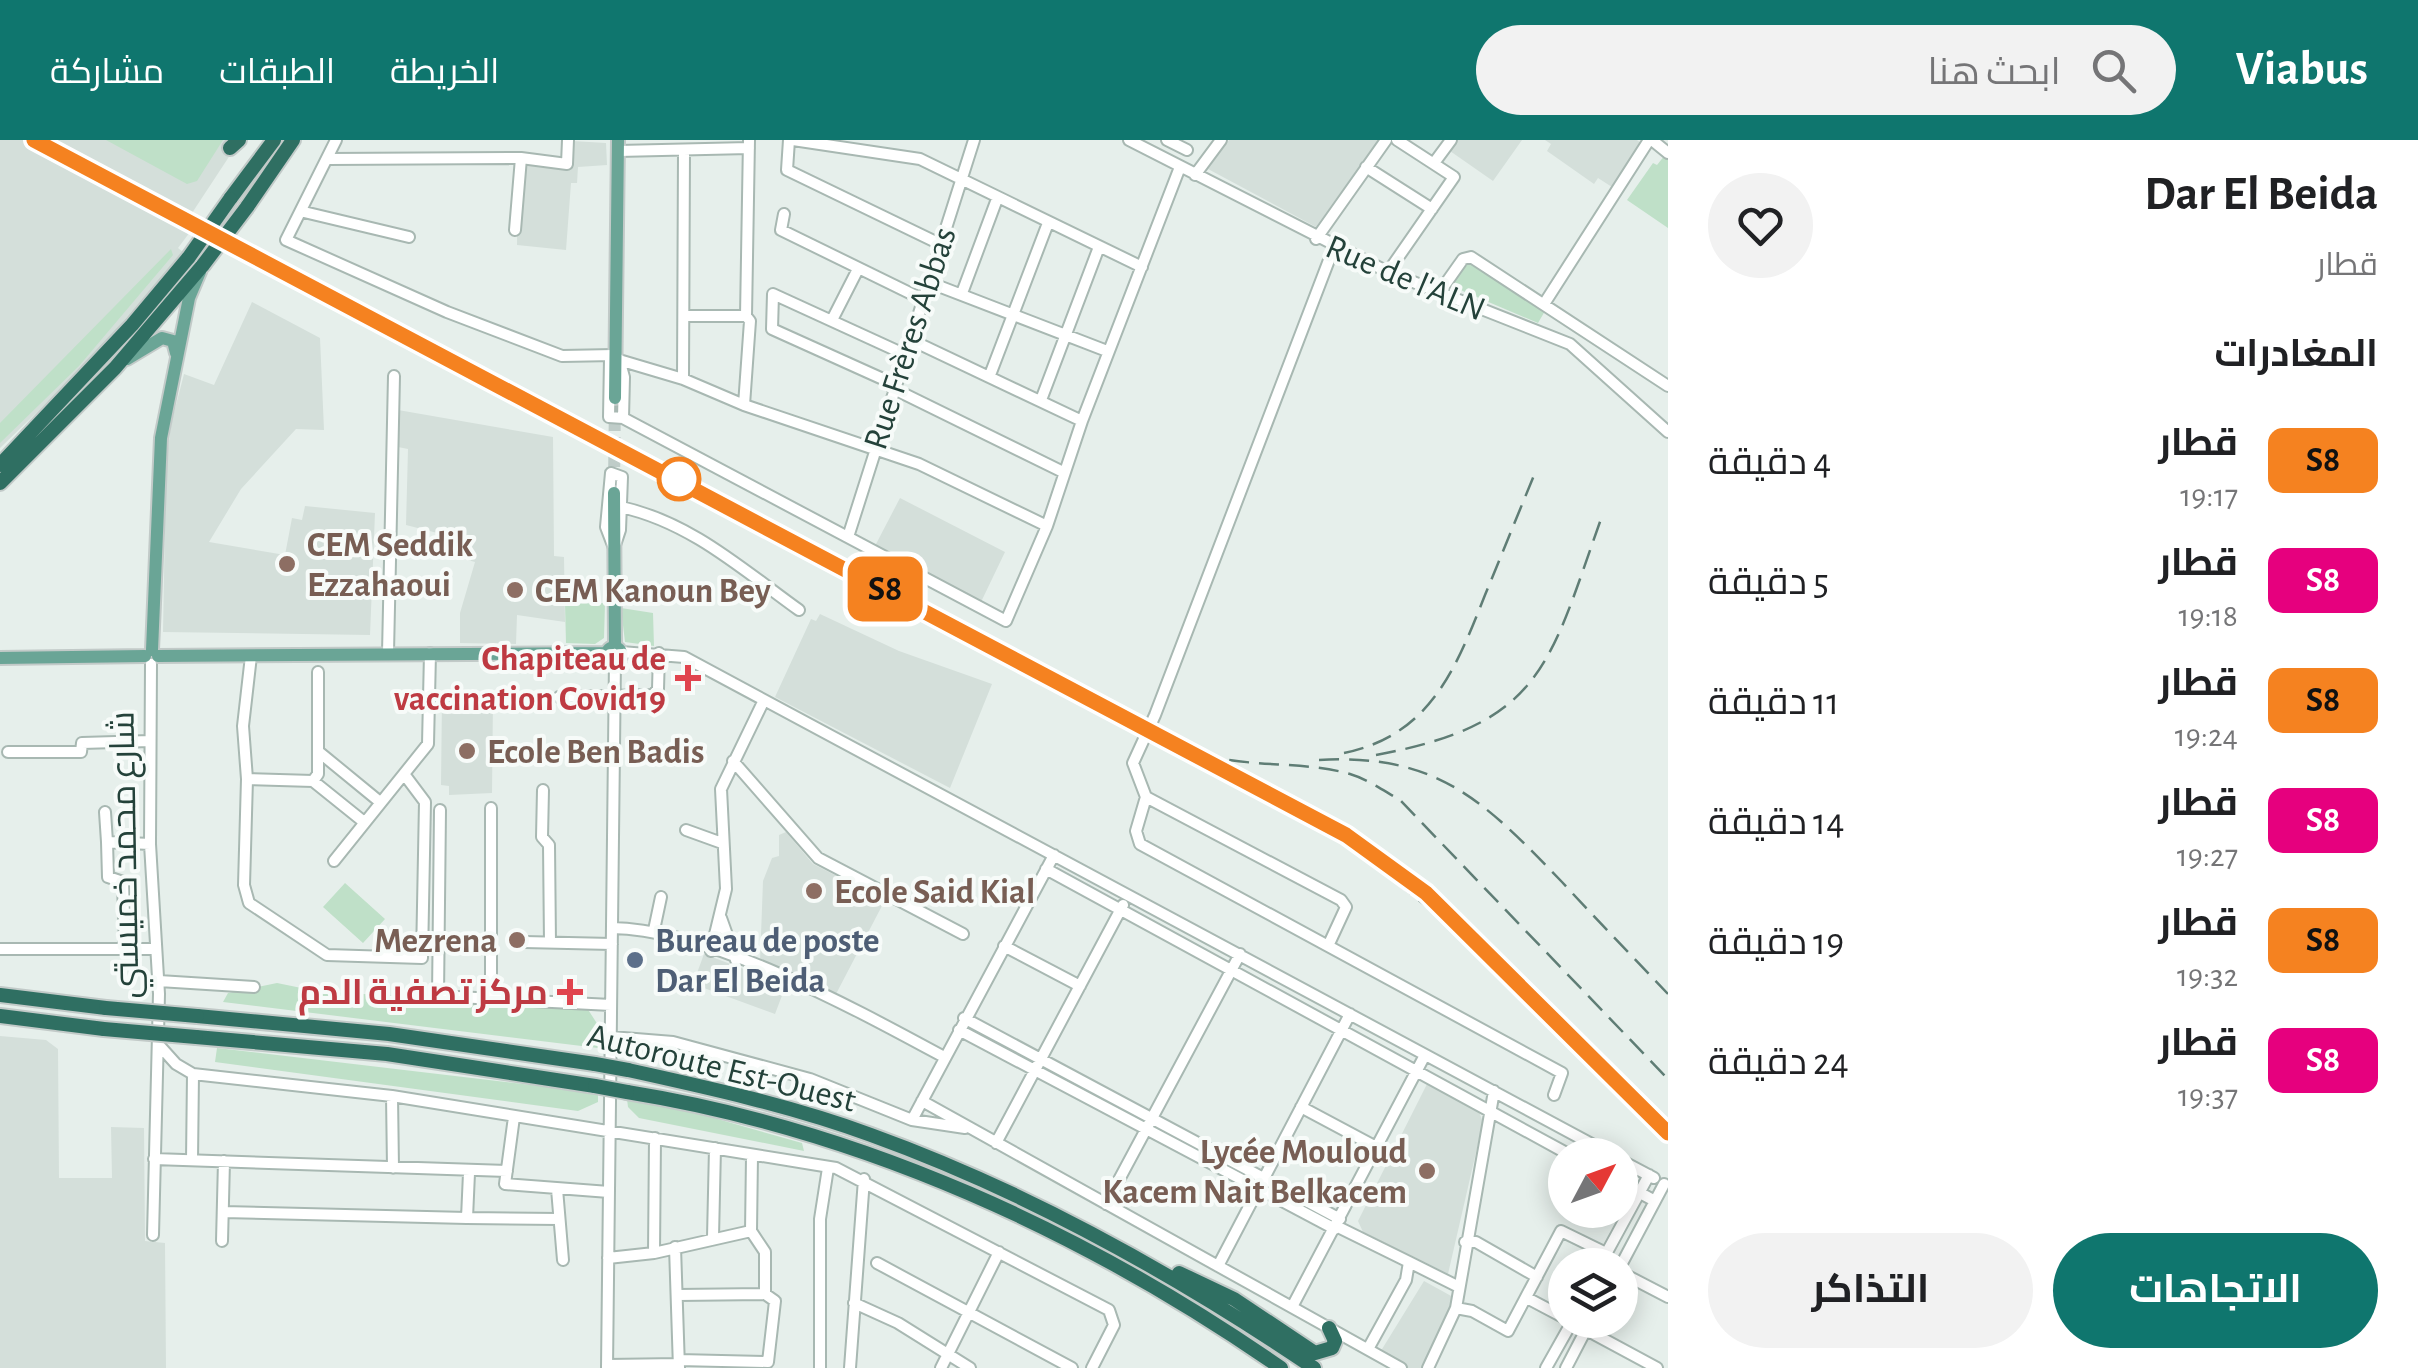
<!DOCTYPE html>
<html lang="ar">
<meta charset="utf-8">
<style>
:root{--surface:#fff;--page:#f2f2f2;--text:#202124;--muted:#757577;--accent:#0f766e}
body{margin:0;font-family:"Alegreya Sans",Cairo,sans-serif;background:var(--page);color:var(--text);direction:rtl;height:100vh;display:flex;flex-direction:column;font-size:38px;white-space:nowrap}
*{box-sizing:border-box;margin:0}
p{font-size:32px;color:var(--muted)}
.icon{flex:none;width:55px;height:55px;fill:none;stroke:currentColor;stroke-width:2;stroke-linecap:round;stroke-linejoin:round}
.map{position:relative;flex:1;overflow:hidden;direction:ltr}
.side{display:flex;flex-direction:column;background:var(--surface);width:750px}
.side>*{flex:none}
.badge{padding:0 20px;border-radius:15px;font-size:35px;line-height:65px}
.needle{width:65px;rotate:49deg}
.tools{position:absolute;left:1548px;top:998px;display:grid;gap:20px}
.tools a{display:grid;place-items:center;width:90px;height:90px;border-radius:50%;background:var(--surface);box-shadow:0 5px 25px #0003;font-size:50px}
.map>.badge{position:absolute;translate:-50% -50%;box-shadow:0 0 0 5px #fff}
h2{padding:0 40px;font-size:38px;line-height:90px}
.round{display:grid;place-items:center;flex:none;width:105px;height:105px;border-radius:52px;background:var(--page)}
.head{display:flex;align-items:center;justify-content:space-between;height:170px;padding:0 40px}
h1{font-size:48px;font-weight:700;line-height:75px}
.primary-button{display:flex;gap:20px;margin-top:auto;padding:20px 40px}
.primary-button a{flex:1;height:115px;border-radius:60px;background:var(--accent);color:#fff;font-size:40px;font-weight:700;line-height:115px;text-align:center}
.primary-button a+a{background:var(--page);color:var(--text)}
ul{padding:0;list-style:none}
li{display:flex;align-items:center;gap:30px;height:120px;padding:0 40px}
li div{flex:1}
li b{display:block;font-size:38px}
li em{font-style:normal}
li .badge{min-width:110px;font-weight:700;text-align:center}
header{display:flex;align-items:center;gap:60px;box-sizing:border-box;height:140px;padding:0 50px;background:var(--accent);color:#fff}
header strong{font-size:48px}
nav{display:flex;gap:55px;margin-inline-start:auto;font-size:35px}
.search{width:700px;height:90px;background:var(--page);display:flex;align-items:center;gap:25px;box-sizing:border-box;padding:0 35px;border-radius:55px;color:var(--muted);font-size:38px}
main{display:flex;flex:1;min-height:0}
.map>svg:first-child{display:block}
.built{fill:#d4dfda}
.green{fill:#bfe0c8}
.lines{fill:none;stroke-linecap:round;stroke-linejoin:round}
.major-tunnel{stroke:#bfccc8;stroke-width:12;stroke-dasharray:12 6;stroke-linecap:butt}
.minor-casing{stroke:#a8b8b2;stroke-width:14}
.major-casing{stroke:#c2cac8;stroke-width:16}
.highway-casing{stroke:#c2cac8;stroke-width:18}
.minor{stroke:#fff;stroke-width:10}
.major{stroke:#6aa596;stroke-width:12}
.highway{stroke:#2f6f62;stroke-width:14}
.rail{stroke:#5f7d75;stroke-width:2.5;stroke-dasharray:20 10;stroke-linecap:butt}
.highway-bridge-casing{stroke:#c2cac8;stroke-width:18;stroke-linecap:butt}
.highway-bridge{stroke:#2f6f62;stroke-width:14}
.line-casing{stroke:#fff;stroke-width:22}
.line{stroke:#f58220;stroke-width:15}
.stop-dot{fill:#fff;stroke:#f58220;stroke-width:5}
.education-dot{fill:#8d6e63;stroke:#f7fbf9;stroke-width:4}
.health-dot{fill:#e0444e;stroke:#f7fbf9;stroke-width:4}
.service-dot{fill:#5c6f8a;stroke:#f7fbf9;stroke-width:4}
.labels{text-anchor:middle;stroke-width:8;stroke-linejoin:round;paint-order:stroke}
.street-label{font-size:35px;fill:#24423a;stroke:#f7fbf9}
.education-label{font-size:35px;font-weight:bold;fill:#785e54;stroke:#f7fbf9;text-anchor:start}
.health-label{font-size:35px;font-weight:bold;fill:#be3a42;stroke:#f7fbf9;text-anchor:end}
.service-label{font-size:35px;font-weight:bold;fill:#4e5e75;stroke:#f7fbf9;text-anchor:start}
</style>
<header>
<strong>Viabus</strong>
<div class="search"><svg class="icon" aria-label="search" viewBox="0 0 24 24"><circle cx="10" cy="10" r="6"/><path d="M15 15l6 6"/></svg>ابحث هنا</div>
<nav><a>الخريطة</a><a>الطبقات</a><a>مشاركة</a></nav>
</header>
<main>
<section class="side">
<div class="head"><div><h1>Dar El Beida</h1><p>قطار</p></div><a class="round"><svg class="icon" aria-label="heart" viewBox="0 0 24 24"><path d="M12 20l-8-8c-3-5 5-10 8-4 3-6 11-1 8 4z"/></svg></a></div>
<h2>المغادرات</h2>
<ul>
<li><span class="badge" style="background:#f58220;color:#111">S8</span><div><b>قطار</b><p>19:17</p></div><em>4 دقيقة</em></li>
<li><span class="badge" style="background:#e6007e;color:#fff">S8</span><div><b>قطار</b><p>19:18</p></div><em>5 دقيقة</em></li>
<li><span class="badge" style="background:#f58220;color:#111">S8</span><div><b>قطار</b><p>19:24</p></div><em>11 دقيقة</em></li>
<li><span class="badge" style="background:#e6007e;color:#fff">S8</span><div><b>قطار</b><p>19:27</p></div><em>14 دقيقة</em></li>
<li><span class="badge" style="background:#f58220;color:#111">S8</span><div><b>قطار</b><p>19:32</p></div><em>19 دقيقة</em></li>
<li><span class="badge" style="background:#e6007e;color:#fff">S8</span><div><b>قطار</b><p>19:37</p></div><em>24 دقيقة</em></li>
</ul>
<div class="primary-button"><a>الاتجاهات</a><a>التذاكر</a></div>
</section>
<div class="map">
<svg width="1668" height="1228" viewBox="0 0 1668 1228">
<rect width="100%" height="100%" fill="#e6efeb"/>
<path class="built" d="M0,0H40L196,84L178,108L183,112L81,230L0,308Z
M56,0H240L192,73Z
M1229,0H1378L1316,87L1208,29Z
M1457,0H1522L1493,41L1450,11Z
M1545,0H1637L1641,3L1612,47L1598,38L1594,44L1547,11L1551,4Z
M572,1L606,3L607,25L578,27L577,43H571L566,110L517,105L518,25L571,27Z
M252,162L320,198L324,290L296,289L241,349L209,402L285,415L292,378L302,380L305,366L375,373L370,495L163,492L166,326L171,284L184,234L214,245Z
M398,270L553,297L554,416L564,417L565,482L517,475L516,504L460,503V473L475,422L464,419L469,401L406,385L408,309L398,307Z
M900,358L1005,412L981,462L875,406Z
M820,474L899,511L992,544L950,648L775,557L811,479L816,481Z
M493,559L492,653L449,655V646L441,645L442,560Z
M786,692L813,724L885,760L836,854L760,822L763,741L772,718L779,716V695Z
M704,814L786,845L775,874L693,844Z
M0,896L46,900L58,909L59,1038H112L111,987L144,988L145,1101L165,1103L166,1228H0Z
M1427,944L1479,972L1483,982L1448,1134L1363,1092L1358,1081Z
M1424,1141L1453,1157L1448,1183L1424,1228H1405L1379,1214Z"/>
<path class="green" d="M106,0H223L197,41L187,44Z
M1665,15L1668,17V88L1627,60L1653,23L1657,25Z
M171,109L173,115L79,226L0,303V283Z
M1473,122L1545,171L1538,183L1451,146L1465,124Z
M605,463L604,498L595,504L566,503L565,464Z
M621,468L653,473L654,506L625,502Z
M345,743L385,779L363,803L323,767Z
M277,843L316,851L587,868L598,885V908L223,862L228,853Z
M217,908L598,953V962L578,971L215,922Z
M627,959L707,976L802,1003L804,1011L639,978L628,967Z"/>
<g class="lines">
<path class="major-tunnel" d="M614,345L615,258"/>
<defs>
<path id="minor" d="M336,0L286,100L447,172L562,216L614,215
M749,0L746,176L750,181L744,265L919,324L1047,386
M789,0L787,30L940,104
M793,0L920,19L1142,127
M1129,0L1388,132L1570,204L1668,292
M1167,0L1187,10
M1652,0L1668,13
M618,11L749,8
M328,19L521,18L567,24L568,0
M1434,23L1451,0
M1366,27L1432,69
M1195,35L1221,0
M304,72L409,97
M784,74L781,90L922,159
M515,90L521,18
M1316,99L1386,0
M1334,107L1155,575L1133,623L1146,657L1136,691L1140,704L1562,933L1554,955
M1388,132L1454,37L1397,0
M928,142L1107,211
M962,153L997,59
M1439,153L1463,119L1471,117L1668,246
M1544,164L1649,0
M685,176H746
M832,180L858,129
M909,199L1082,281
M610,219L609,277L623,278L1006,481L1047,386L1082,281L1180,27
M619,219L624,237L623,278
M619,220L683,239L744,265
M990,235L1048,83
M683,239L684,11
M894,244L772,189L773,154L904,214
M892,248L1063,332
M1041,260L1099,107
M611,333L622,337L620,390L614,408L606,387Z
M621,367C690,382 742,429 799,470
M848,397L974,0
M621,512L684,517L1612,1015
M388,513L394,236
M151,524L150,704L159,854L153,1095
M318,532V634L313,641L247,639L244,745L249,763L327,815L422,818L425,662L404,634
M559,557L653,555L658,549L659,513
M8,612H81L82,603L150,601
M319,612L380,662
M733,621L818,718L963,794
M247,639L243,586L251,516
M313,641L364,682
M543,650L542,697L549,705L550,803
M1146,657L1341,760L1346,767L1328,806
M440,670L438,856L611,865
M105,672L107,702
M686,690L722,703
M334,721L428,604L430,513
M1046,729L1570,1015
M721,778L736,820
M612,788C710,789 857,870 944,917
M654,790L661,757
M524,802L612,804
M1004,806L1080,846
M0,809H154
M125,810L123,742L108,737L107,702L150,704
M711,811L726,749L721,649L764,560
M159,841L254,847
M491,861V668
M964,878L1340,1079
M959,890L1335,1089
M611,897L673,902L810,939L912,980L1054,715
M158,904L176,924L193,934L392,956L836,1028L1109,1170L1114,1185L1092,1228
M392,956L393,1028
M922,961L1401,1228
M1301,967L1376,1007
M514,977L505,1044L609,1052
M912,980L965,988
M996,1003L1123,765
M154,1019L507,1031
M192,1020L193,934
M1620,1020L1654,1038
M469,1033L467,1078L559,1079
M1620,1042L1655,1061
M557,1049L563,1120
M1106,1064L1240,814
M223,1072L467,1078
M1336,1086L1409,1122L1406,1140L1368,1209
M751,1091L752,1016
M713,1097L715,1008
M222,1101L224,1021
M1465,1102H1476L1537,1137
M675,1107L679,1228
M654,1113L751,1091L765,1112V1154L775,1161L768,1222L679,1220
M608,1118L654,1113L655,998
M1409,1122L1457,1146
M877,1123L1072,1228
M1600,1125L1649,1035
M1218,1126L1350,874
M1620,1127L1664,1044
M1620,1132L1668,1157
M678,1155L765,1154
M1527,1158L1565,1178
M854,1163L898,1183L970,1228
M1292,1167L1425,915
M1456,1168L1472,1171L1508,1191L1561,1091L1606,1113
M1568,1180L1657,1228
M607,1225L679,1224
M607,1228L615,520
M820,1228V1079L828,1028
M850,1228L864,1039
M941,1228L999,1112
M1428,1228L1456,1168L1494,951
M1546,1228L1573,1180
M1566,1228L1591,1180"/>
<path id="major" d="M127,219L162,198L173,201L176,213
M615,258L618,0
M614,353L615,507
M607 514a7 7 0 1 1 14 0a7 7 0 1 1-14 0Z
M152,510L161,298L189,158L200,132
M158,516L607,513
M0,518L145,516"/>
<path id="highway" d="M230,8L239,0
M230,59L274,0
M247,67L293,0
M0,325L132,185L189,117
M0,343L115,228L203,125
M0,855L106,868
M0,876L104,889
M197,876L389,894L595,924
M196,897L387,914L595,946
M628,930C710,948 792,966 871,995C1029,1052 1175,1134 1314,1228
M627,952C863,990 1085,1092 1281,1228
M1179,1133L1234,1159L1315,1213L1332,1208L1335,1201L1329,1188"/>
</defs>
<use href="#minor" class="minor-casing"/>
<use href="#major" class="major-casing"/>
<use href="#highway" class="highway-casing"/>
<use href="#minor" class="minor"/>
<use href="#major" class="major"/>
<use href="#highway" class="highway"/>
<path class="rail" d="M24,0L1344,701L1454,788L1668,1001
M1200,613C1249,629 1301,620 1350,634C1367,639 1384,651 1400,660L1668,939
M1344,613C1431,595 1456,528 1485,455C1502,414 1518,374 1535,333
M1376,615C1543,584 1549,525 1601,379
M1319,620C1438,613 1485,662 1562,742C1597,780 1633,817 1668,854"/>
<defs>
<path id="highway-bridge" d="M189,117L230,59
M203,125L247,67
M106,868L197,876
M104,889L196,897
M595,924L628,930
M595,946L627,952"/>
</defs>
<use href="#highway-bridge" class="highway-bridge-casing"/>
<use href="#highway-bridge" class="highway-bridge"/>
</g>
<g class="lines">
<defs>
<path id="line" d="M34,0L1346,695L1426,753L1668,993"/>
</defs>
<use href="#line" class="line-casing"/>
<use href="#line" class="line"/>
</g>
<circle class="stop-dot" cx="679" cy="339" r="20"/>
<g class="education-dot">
<circle cx="287" cy="424" r="10"/>
<circle cx="515" cy="450" r="10"/>
<circle cx="467" cy="611" r="10"/>
<circle cx="814" cy="751" r="10"/>
<circle cx="517" cy="800" r="10"/>
<circle cx="1427" cy="1031" r="10"/>
</g>
<g class="health-dot">
<path d="M683 523h10v10h10v10h-10v10h-10v-10h-10v-10h10z"/>
<path d="M565 837h10v10h10v10h-10v10h-10v-10h-10v-10h10z"/>
</g>
<circle class="service-dot" cx="635" cy="820" r="10"/>
<g class="labels">
<g class="street-label">
<text transform="translate(1406 137) rotate(23)" y="12">Rue de l'ALN</text>
<text transform="translate(909 198) rotate(-72)" y="12">Rue Frères Abbas</text>
<text transform="translate(124 715) rotate(-91)" y="12">شارع محمد خميستي</text>
<text transform="translate(722 927) rotate(14)" y="12">Autoroute Est-Ouest</text>
</g>
<g class="education-label">
<text x="307" y="416">CEM Seddik<tspan x="307" dy="40">Ezzahaoui</tspan></text>
<text x="535" y="462">CEM Kanoun Bey</text>
<text x="487" y="623">Ecole Ben Badis</text>
<text x="834" y="763">Ecole Said Kial</text>
<text x="497" y="812" text-anchor="end">Mezrena</text>
<text x="1407" y="1023" text-anchor="end">Lycée Mouloud<tspan x="1407" dy="40">Kacem Nait Belkacem</tspan></text>
</g>
<g class="health-label">
<text x="666" y="530">Chapiteau de<tspan x="666" dy="40">vaccination Covid19</tspan></text>
<text x="548" y="864">مركز تصفية الدم</text>
</g>
<g class="service-label">
<text x="655" y="812">Bureau de poste<tspan x="655" dy="40">Dar El Beida</tspan></text>
</g>
</g>
</svg>
<div class="tools">
<a><svg class="needle" viewBox="-14 -14 28 28"><path d="M0-13l5 13h-10z" fill="#e53935"/><path d="M0 13l5-13h-10z" fill="#757577"/></svg></a>
<a><svg class="icon" aria-label="layers" viewBox="0 0 24 24"><path d="M12 4l9 5-9 5-9-5zM3 14l9 5 9-5"/></svg></a>
</div>
<b class="badge" style="left:885px;top:449px;background:#f58220;color:#111">S8</b>
</div>
</main>
